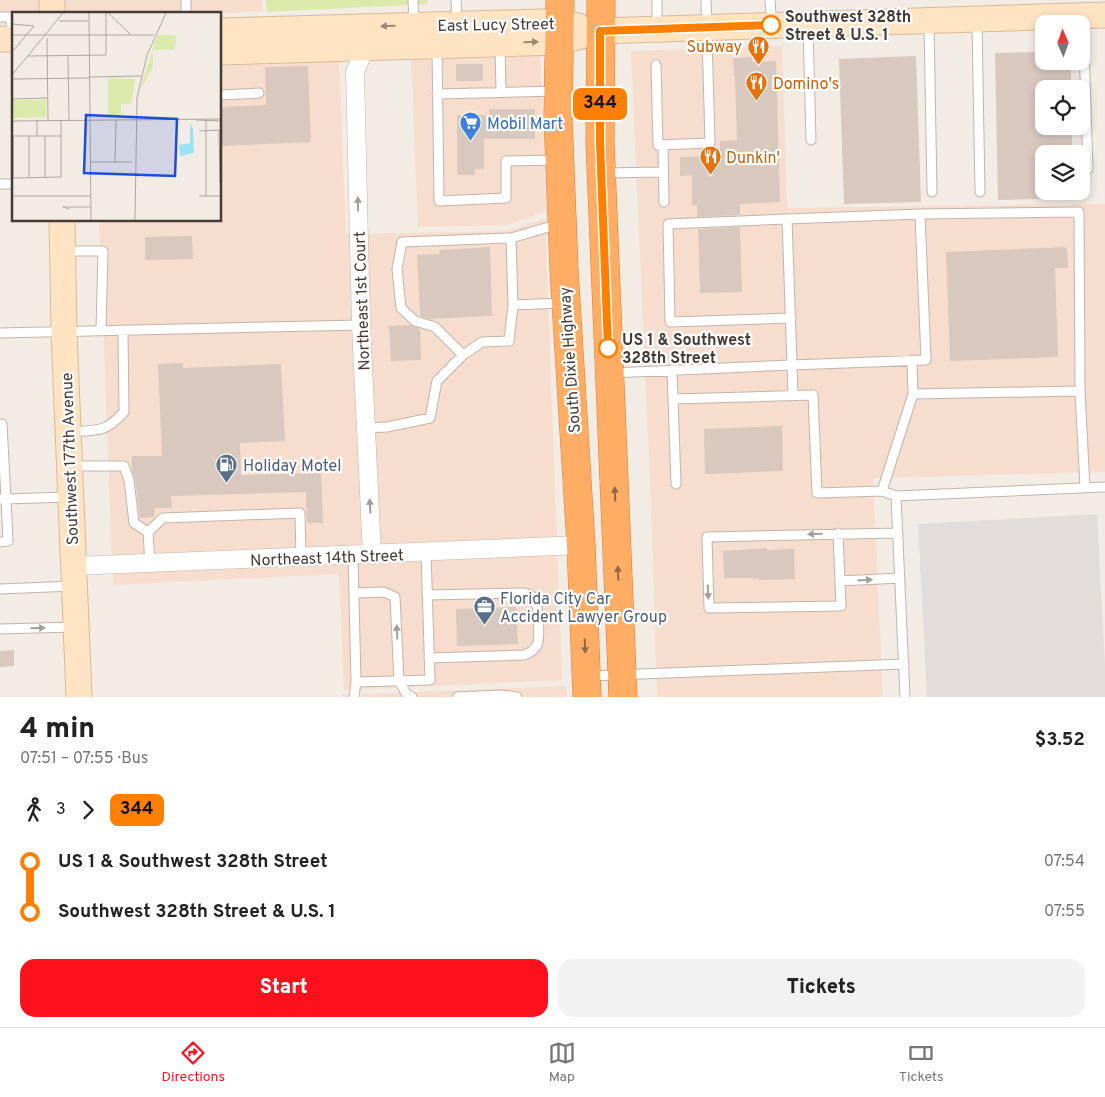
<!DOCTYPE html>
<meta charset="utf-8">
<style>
:root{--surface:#fff;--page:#f2f2f2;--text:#222;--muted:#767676;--line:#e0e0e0;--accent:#ff101d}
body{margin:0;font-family:Overpass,sans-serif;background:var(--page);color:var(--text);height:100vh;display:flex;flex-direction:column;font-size:19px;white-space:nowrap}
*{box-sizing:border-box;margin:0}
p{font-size:16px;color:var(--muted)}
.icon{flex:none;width:28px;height:28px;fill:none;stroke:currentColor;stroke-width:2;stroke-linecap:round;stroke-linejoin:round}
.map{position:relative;height:697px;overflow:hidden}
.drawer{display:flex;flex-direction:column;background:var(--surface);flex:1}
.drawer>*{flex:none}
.badge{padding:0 10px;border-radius:8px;font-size:18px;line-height:32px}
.needle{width:32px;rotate:358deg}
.fabs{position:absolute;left:1035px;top:15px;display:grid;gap:10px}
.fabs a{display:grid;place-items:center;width:55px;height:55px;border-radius:10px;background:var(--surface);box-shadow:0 2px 8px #0003;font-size:25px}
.map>.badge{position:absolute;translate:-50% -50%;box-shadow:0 0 0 2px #fff}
.legs{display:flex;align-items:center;gap:8px;height:55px;padding:0 20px;font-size:16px}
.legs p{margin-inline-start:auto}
.headline{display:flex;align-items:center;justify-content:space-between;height:85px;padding:0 20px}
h1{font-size:28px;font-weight:800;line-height:38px}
.primary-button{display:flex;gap:10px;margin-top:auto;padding:10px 20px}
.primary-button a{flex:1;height:58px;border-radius:15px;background:var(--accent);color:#fff;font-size:20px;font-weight:800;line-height:58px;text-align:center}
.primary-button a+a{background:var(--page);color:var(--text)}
ul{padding:0 20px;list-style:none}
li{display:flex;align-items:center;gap:18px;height:50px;font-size:19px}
li i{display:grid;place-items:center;width:8px;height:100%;margin:0 6px;background:currentColor}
li i::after{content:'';width:12px;height:12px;margin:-6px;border:4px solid;border-radius:50%;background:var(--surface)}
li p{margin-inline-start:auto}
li:first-child i{background:linear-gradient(#0000 50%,currentColor 0)}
li:last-child i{background:linear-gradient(currentColor 50%,#0000 0)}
.menu{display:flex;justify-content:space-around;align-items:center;height:70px;border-top:1px solid var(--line);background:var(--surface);font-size:14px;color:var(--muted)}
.menu a{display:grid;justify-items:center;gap:2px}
.menu .current{color:var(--accent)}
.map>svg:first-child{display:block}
.commercial{fill:#f7ddce}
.green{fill:#daeaab}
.parking{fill:#e1ddda}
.building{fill:#d8c8bd}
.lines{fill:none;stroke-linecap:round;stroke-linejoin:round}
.lane-casing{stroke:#c2b4aa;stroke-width:11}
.street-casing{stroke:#c2b4aa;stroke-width:19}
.secondary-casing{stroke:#d9b994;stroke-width:27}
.highway-casing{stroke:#e47c2d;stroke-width:29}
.lane{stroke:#fff;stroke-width:9}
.street{stroke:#fff;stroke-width:18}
.secondary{stroke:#ffe4c3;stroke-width:25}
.highway{stroke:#ffac64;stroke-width:28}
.oneway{fill:#998774}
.oneway2{fill:#a29d9a}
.oneway3{fill:#906847}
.line-1-casing{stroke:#fff;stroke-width:11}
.line-1{stroke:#ff8000;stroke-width:8}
.stop-1-dot{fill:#fff;stroke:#ff8000;stroke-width:2.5}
.labels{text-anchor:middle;stroke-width:4.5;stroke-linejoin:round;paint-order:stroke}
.stop-label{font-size:16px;font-weight:bold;fill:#463b34;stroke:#fff;text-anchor:start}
.street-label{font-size:16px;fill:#463b34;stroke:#fff}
.food-label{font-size:16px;fill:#c56008;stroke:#fff;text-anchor:start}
.shop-label{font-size:16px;fill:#366cbe;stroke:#fff;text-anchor:start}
.service-label{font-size:16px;fill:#4e5e75;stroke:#fff;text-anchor:start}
.inset-road{fill:none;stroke:#aea59e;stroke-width:1}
.view{fill:#1d4ed8;fill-opacity:0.15;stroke:#1d4ed8;stroke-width:2.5}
.inset-edge{fill:none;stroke:#463b34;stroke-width:2.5}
</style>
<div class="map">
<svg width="1105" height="697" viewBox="0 0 1105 697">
<rect width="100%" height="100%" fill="#f3ece5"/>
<path class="commercial" d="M0,0H262V11L212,14H14V22L0,23Z
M782,46L787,208L1105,204V472L873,478L883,697H657L651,503L631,51Z
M540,51L546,211L508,225L418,227L411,56Z
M339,61L346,234L508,231L545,218L562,680L344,690L339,574L113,585L99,220H220V66Z
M566,686L567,697H342V695Z"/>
<path class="green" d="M266,0H427V4L267,12Z"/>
<path class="parking" d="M1097,514L1105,665V697H927L918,524Z"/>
<path class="building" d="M1044,52V61H1071V89H1044V126H1072V154H1044V199L998,200L995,53Z
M916,56L921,202L844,204L839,59Z
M752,57V62L776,61L780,202L740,204V215L697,217V205H692V175L680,176V157L720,156V141L737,140L735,76H734L733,58Z
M456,64H483V81H456Z
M308,66L311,142L220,146V107L266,105L265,67Z
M489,109H535V139H484V169H475V175H457V115H489Z
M740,227L742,292L700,293L698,229Z
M192,236L193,259L145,260V237Z
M490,247L492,316L429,319L420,316L417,255L440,254L439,250Z
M1067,247L1068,268H1055L1058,357L950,361L946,252Z
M411,325L420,329L421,360L391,361L389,326Z
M183,363V368L281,364L285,441L240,443L241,475L321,473L323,523H307L306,492L171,496L172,508H155L154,517L140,518L135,479L132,470V456H162L158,364Z
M782,426L783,471L705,474L704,429Z
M766,548V550L794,549L795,579L759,580V579L752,578H724L723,551Z
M516,607L518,644L457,646L456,609Z
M14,650V666L0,667V651Z"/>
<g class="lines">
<defs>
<path id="lane" d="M186,0V14
M413,0L414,25
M456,0L457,22
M657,0V27
M770,0L772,25
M1083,16L1088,169
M0,17H11L12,38
M977,22L980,192
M929,23L932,192
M808,27L811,140
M500,46L501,92
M437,48L439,201L506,198V161L557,160
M656,65L658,145L710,143L706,0
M437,94L555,91
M220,95L259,93
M663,145L664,202
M604,173L663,172
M0,184H14
M787,219L920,214L926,360L792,365L793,396
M511,238L513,305L509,341L482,342L463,355L435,327L415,321L401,308L397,269L402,242Z
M511,238L559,224
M63,251H103L101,330
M513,305L563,303
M0,333L361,325
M912,360L913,394L1080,391L1079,212L920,214
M672,370L676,484
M612,373L792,365L787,219L668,224L670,322L791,318
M1080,391L1085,488
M673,399L813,395L817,493L882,491L913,394
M2,424L6,499L68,497
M366,428L387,427L430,418L437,381L463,355
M70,432C97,430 105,433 124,412L123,331
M71,466H124L129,480L134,523L148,532
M882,491L896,496L1105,487
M896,496L905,697
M0,499H6L8,541L0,542
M838,533L840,581
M898,533L707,537L709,608L841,606L840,581L900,578
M353,556L356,682L430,680L426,552
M150,564L148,532L163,518L300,513L301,558
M0,589L74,586
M354,593L384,592L395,597L399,681L407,695L412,697
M427,595L523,593C528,594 531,595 534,598C539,605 540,638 537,645C534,651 530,653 524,655L429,658
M0,629L75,627
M589,676L904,664
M354,697L356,682
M457,697L501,695L517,697"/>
<path id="street" d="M365,48L355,72L361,325L372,555
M74,566L581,545"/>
<path id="secondary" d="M52,0V14
M220,31L541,22H560L578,26
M0,39H14
M220,52L559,42L600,31L1105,15
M62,220L64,331L79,697"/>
<path id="highway" d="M560,0L558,117L564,270L581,545L587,697
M601,0L600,143L623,697"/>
</defs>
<use href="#lane" class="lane-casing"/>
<use href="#street" class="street-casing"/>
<use href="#secondary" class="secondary-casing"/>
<use href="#highway" class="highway-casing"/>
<use href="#lane" class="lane"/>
<use href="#street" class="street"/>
<use href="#secondary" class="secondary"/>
<use href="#highway" class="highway"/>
</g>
<defs><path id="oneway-solid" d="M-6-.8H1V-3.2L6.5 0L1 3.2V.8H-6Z" transform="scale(1.25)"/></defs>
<g class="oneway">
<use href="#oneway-solid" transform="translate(388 26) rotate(178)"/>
<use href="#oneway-solid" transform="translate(531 42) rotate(-1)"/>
</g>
<g class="oneway2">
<use href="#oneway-solid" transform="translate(358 204) rotate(-91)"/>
<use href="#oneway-solid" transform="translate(370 506) rotate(-93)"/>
<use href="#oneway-solid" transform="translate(815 534) rotate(178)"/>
<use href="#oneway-solid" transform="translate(865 580) rotate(-3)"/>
<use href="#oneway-solid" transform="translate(708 592) rotate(88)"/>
<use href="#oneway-solid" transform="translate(38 628) rotate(-2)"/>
<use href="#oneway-solid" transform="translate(397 632) rotate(-93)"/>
</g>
<g class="oneway3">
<use href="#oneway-solid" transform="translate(615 494) rotate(-92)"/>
<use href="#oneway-solid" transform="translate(618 573) rotate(-92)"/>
<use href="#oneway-solid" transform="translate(585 646) rotate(88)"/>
</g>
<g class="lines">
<defs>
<path id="line-1" d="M608,348L600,143V31L771,25"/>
</defs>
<use href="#line-1" class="line-1-casing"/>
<use href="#line-1" class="line-1"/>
</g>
<defs>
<symbol id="restaurant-pin" viewBox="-11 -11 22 30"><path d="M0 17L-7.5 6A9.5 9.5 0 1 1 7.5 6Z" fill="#e8710a" stroke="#fff"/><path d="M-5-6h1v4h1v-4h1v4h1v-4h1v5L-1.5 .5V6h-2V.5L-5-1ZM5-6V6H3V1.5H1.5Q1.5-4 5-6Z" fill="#fff"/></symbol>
<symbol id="supermarket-pin" viewBox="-11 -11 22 30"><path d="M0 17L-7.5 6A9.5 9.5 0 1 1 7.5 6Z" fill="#3f7fe0" stroke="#fff"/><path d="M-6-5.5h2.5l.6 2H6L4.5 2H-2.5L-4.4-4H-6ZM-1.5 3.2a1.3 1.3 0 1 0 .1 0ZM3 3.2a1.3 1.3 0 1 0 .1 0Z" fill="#fff"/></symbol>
<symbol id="fuel-pin" viewBox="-11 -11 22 30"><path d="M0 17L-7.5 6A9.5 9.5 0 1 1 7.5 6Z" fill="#5c6f8a" stroke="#fff"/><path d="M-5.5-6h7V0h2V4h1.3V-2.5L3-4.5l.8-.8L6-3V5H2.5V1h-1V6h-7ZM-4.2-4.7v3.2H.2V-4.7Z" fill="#fff"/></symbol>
<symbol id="office-pin" viewBox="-11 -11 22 30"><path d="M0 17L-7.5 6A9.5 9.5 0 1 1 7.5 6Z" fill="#5c6f8a" stroke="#fff"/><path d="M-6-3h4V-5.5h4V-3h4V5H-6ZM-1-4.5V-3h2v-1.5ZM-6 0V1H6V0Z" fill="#fff"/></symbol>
</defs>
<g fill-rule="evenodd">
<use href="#restaurant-pin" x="746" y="34" width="25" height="34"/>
<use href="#restaurant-pin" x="744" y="70" width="25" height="34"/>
<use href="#supermarket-pin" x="458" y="110" width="25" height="34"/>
<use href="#restaurant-pin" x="698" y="144" width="25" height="34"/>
<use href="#fuel-pin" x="214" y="452" width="25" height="34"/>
<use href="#office-pin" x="472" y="594" width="25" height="34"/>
</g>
<g class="stop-1-dot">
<circle cx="771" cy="25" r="9"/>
<circle cx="608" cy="348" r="9"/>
</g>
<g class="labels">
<g class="stop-label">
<text x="785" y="22">Southwest 328th<tspan x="785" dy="18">Street &amp; U.S. 1</tspan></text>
<text x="622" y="345">US 1 &amp; Southwest<tspan x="622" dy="18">328th Street</tspan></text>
</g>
<g class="street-label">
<text transform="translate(496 24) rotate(-1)" y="6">East Lucy Street</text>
<text transform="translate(361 301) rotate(-92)" y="6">Northeast 1st Court</text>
<text transform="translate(569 360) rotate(-94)" y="6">South Dixie Highway</text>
<text transform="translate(69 459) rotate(-92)" y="6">Southwest 177th Avenue</text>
<text transform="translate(327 557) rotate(-2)" y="6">Northeast 14th Street</text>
</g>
<g class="food-label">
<text x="742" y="52" text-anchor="end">Subway</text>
<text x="773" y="89">Domino's</text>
<text x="726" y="163">Dunkin'</text>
</g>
<g class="shop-label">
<text x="487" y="129">Mobil Mart</text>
</g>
<g class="service-label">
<text x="243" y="471">Holiday Motel</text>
<text x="500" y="604">Florida City Car<tspan x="500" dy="18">Accident Lawyer Group</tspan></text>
</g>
</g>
<g transform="translate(12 12)">
<rect width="209" height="209" fill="#f3ece5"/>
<path d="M145,23H164L163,37L141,38V54L128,79ZM96,66L123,67L119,92H109V105H96ZM0,88H34V105L0,106Z" fill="#daeaab"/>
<path d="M178,112L181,117L182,141L168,144L167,133L178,131Z" fill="#9de2f3"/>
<path class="inset-road" d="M77,1L79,208M96,1L118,22M47,9H76M0,12L22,14L0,40M0,23H142M35,26L36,108M16,44L94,43V1M56,44L57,108M0,63L51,1M78,65L129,64M0,67L78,66M0,87L35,86M25,108V124M184,108L209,109M0,109L209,107M194,109V184M207,118L208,171M187,119L209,118M0,124H49M1,124V166M17,124V166M33,124V166M78,150H120M103,150L104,108M0,166L49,165V108M0,184H78M187,184H209M57,197L51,195H78M123,208L125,86L135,43L154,1"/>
<path class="view" d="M74,103L165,107L163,164L72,161Z"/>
<rect width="209" height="209" class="inset-edge"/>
</g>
</svg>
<div class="fabs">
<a><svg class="needle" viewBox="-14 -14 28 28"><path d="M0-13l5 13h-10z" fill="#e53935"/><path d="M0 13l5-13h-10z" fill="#767676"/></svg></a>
<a><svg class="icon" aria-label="locate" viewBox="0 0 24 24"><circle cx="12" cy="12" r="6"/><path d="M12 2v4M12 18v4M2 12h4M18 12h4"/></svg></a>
<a><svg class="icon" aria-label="layers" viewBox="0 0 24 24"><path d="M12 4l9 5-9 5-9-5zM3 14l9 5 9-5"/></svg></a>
</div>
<b class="badge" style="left:600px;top:104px;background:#ff8000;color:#111">344</b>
</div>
<section class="drawer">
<div class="headline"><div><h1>4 min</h1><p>07:51 – 07:55 · Bus</p></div><b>$3.52</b></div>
<div class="legs"><svg class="icon" aria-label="walk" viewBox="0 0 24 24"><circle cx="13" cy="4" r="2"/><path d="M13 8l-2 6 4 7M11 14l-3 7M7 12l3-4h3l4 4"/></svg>3<svg class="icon" aria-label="forward" viewBox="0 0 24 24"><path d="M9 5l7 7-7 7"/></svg><b class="badge" style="background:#ff8000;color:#111">344</b></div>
<ul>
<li><i style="color:#ff8000"></i><b>US 1 &amp; Southwest 328th Street</b><p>07:54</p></li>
<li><i style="color:#ff8000"></i><b>Southwest 328th Street &amp; U.S. 1</b><p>07:55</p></li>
</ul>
<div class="primary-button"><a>Start</a><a>Tickets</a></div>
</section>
<nav class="menu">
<a class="current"><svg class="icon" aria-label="directions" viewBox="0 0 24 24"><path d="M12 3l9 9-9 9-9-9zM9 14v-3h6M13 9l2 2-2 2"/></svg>Directions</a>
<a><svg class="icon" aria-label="map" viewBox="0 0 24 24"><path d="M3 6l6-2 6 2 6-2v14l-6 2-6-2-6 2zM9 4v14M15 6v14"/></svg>Map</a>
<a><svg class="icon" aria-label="tickets" viewBox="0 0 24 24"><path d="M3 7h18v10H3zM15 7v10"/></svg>Tickets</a>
</nav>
